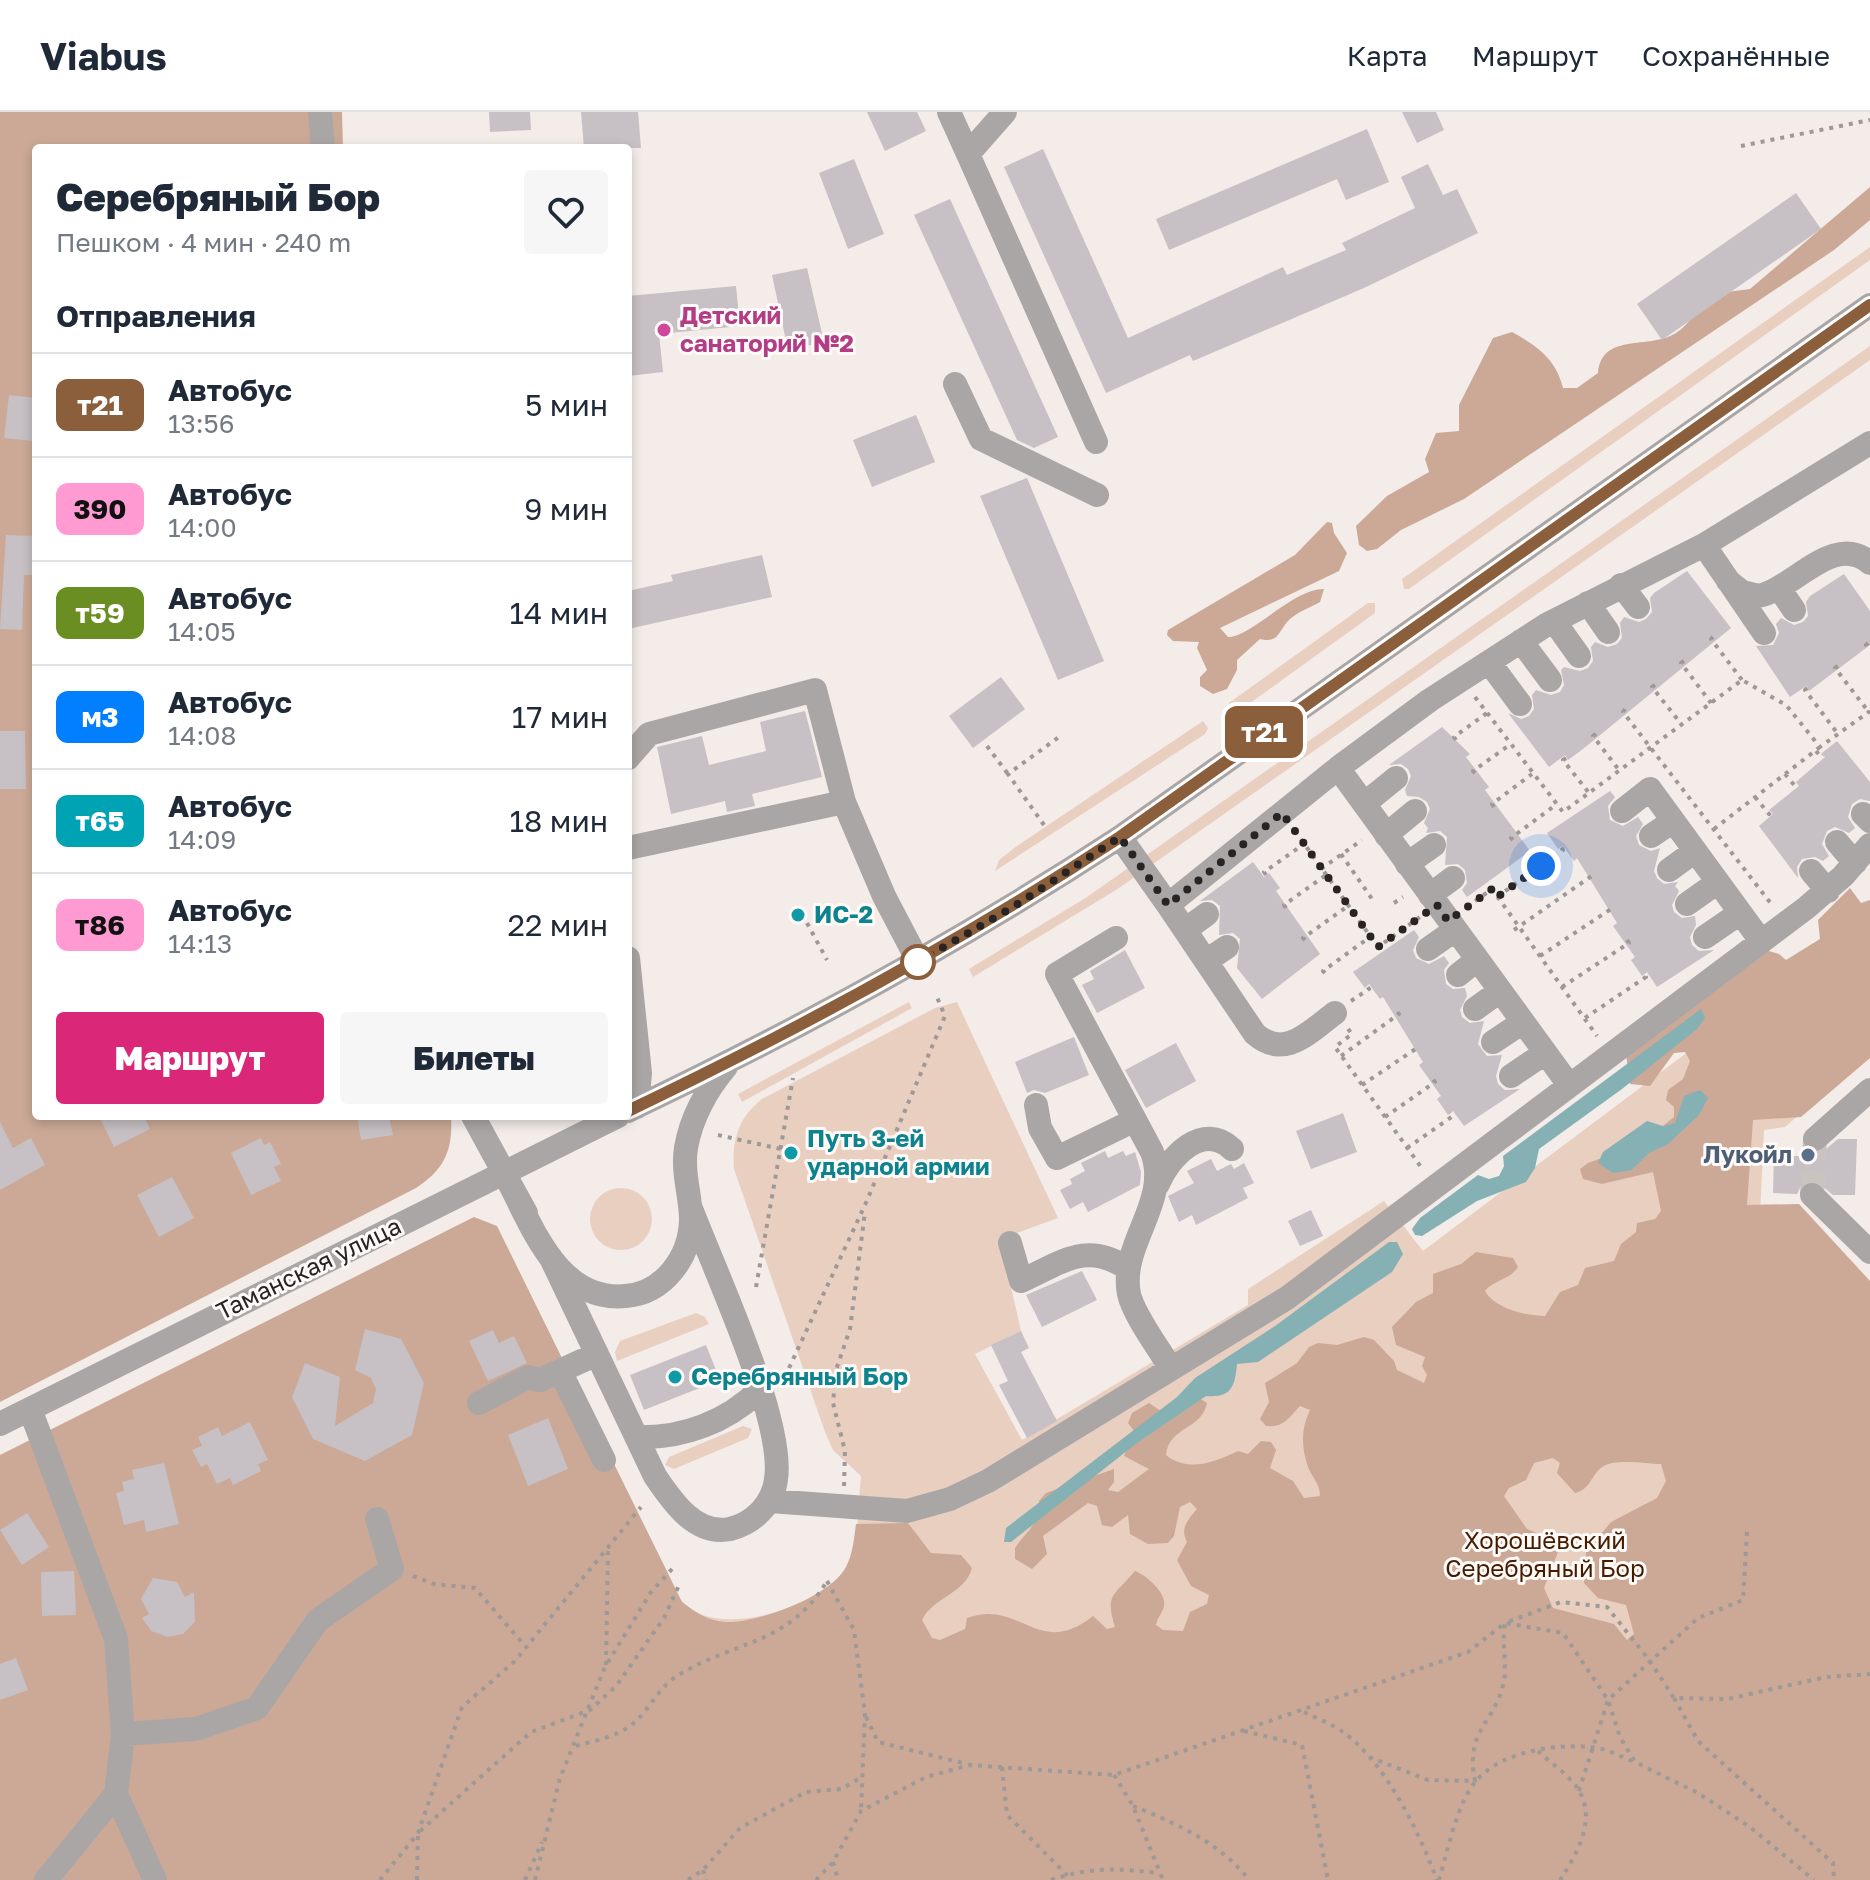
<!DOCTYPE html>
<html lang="ru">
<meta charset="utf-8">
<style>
:root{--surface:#fff;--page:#f6f6f7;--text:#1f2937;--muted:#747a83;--line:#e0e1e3;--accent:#db2777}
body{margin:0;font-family:"Golos Text",sans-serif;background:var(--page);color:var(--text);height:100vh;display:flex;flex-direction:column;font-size:30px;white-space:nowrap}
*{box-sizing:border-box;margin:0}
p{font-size:26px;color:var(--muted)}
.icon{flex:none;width:44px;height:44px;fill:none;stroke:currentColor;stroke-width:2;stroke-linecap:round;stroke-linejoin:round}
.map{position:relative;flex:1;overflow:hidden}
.sheet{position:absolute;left:32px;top:32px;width:600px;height:976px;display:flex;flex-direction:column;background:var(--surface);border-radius:8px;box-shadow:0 4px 12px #0003}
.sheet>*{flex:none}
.badge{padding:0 16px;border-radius:12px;font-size:28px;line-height:52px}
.you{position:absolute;width:40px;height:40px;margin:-20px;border:6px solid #fff;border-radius:50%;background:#1a73e8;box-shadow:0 0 0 12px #1a73e833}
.map>.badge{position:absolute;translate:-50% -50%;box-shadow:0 0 0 4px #fff}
h2{padding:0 24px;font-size:30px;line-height:72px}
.round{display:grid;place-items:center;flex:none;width:84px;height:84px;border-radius:8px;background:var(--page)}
.headline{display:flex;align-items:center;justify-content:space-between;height:136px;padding:0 24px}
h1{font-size:38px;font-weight:800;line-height:60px}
.primary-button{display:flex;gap:16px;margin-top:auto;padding:16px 24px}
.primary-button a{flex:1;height:92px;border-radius:8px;background:var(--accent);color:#fff;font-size:32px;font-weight:800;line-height:92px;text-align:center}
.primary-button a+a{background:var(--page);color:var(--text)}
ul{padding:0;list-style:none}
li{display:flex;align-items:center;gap:24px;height:104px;padding:0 24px;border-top:2px solid var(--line)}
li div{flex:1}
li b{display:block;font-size:30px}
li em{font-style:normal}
li .badge{min-width:88px;font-weight:700;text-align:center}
header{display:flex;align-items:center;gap:48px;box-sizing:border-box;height:112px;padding:0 40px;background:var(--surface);border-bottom:2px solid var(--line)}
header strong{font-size:38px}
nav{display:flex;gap:44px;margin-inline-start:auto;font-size:28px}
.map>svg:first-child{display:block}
.green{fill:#e9cfc0}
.forest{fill:#cba996;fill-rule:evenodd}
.water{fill:#85b1b4}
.building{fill:#c7c0c4}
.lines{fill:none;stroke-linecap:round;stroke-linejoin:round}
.minor-tunnel{stroke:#cac4c1;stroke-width:24;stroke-dasharray:24 12;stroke-linecap:butt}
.path{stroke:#9e9996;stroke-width:4;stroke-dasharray:4 6;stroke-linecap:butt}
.minor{stroke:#aaa6a6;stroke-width:24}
.line-casing{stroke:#fff;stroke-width:18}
.line{stroke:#8b5e3c;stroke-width:12}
.walk{stroke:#272423;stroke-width:8;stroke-dasharray:0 14.4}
.hotel-dot{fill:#d1479c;stroke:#fefaf8;stroke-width:3}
.culture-dot{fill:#0f9aa8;stroke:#fefaf8;stroke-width:3}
.stop-dot{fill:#fff;stroke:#8b5e3c;stroke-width:4}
.service-dot{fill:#5c6f8a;stroke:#fefaf8;stroke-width:3}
.labels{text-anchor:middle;stroke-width:6;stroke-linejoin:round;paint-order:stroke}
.hotel-label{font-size:24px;font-weight:bold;fill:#b23c85;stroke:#fefaf8;text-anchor:start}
.culture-label{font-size:24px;font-weight:bold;fill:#0d838f;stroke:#fefaf8;text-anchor:start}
.service-label{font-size:24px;font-weight:bold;fill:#4e5e75;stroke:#fefaf8;text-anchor:end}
.street-label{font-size:24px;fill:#272423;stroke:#fefaf8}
.park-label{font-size:24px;fill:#461b00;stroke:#fefaf8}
</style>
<header>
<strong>Viabus</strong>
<nav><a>Карта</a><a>Маршрут</a><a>Сохранённые</a></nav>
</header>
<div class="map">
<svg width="1870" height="1768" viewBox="0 0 1870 1768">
<rect width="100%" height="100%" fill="#f3ece8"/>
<path class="green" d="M1870,135V148L1409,477H1404L1402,467Z
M1870,234V248L1116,778L973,865L969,857L1087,785Z
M1368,491H1375V501L1235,602L1229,599V591Z
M1203,609L1208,616L1205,622L995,759L999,748L1017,734Z
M1870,803L1863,947L1785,1015L1764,1018L1760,1103L1870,1768H0L624,1375C638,1402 652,1430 666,1457C671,1467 676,1482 683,1490C716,1529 824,1495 846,1455C860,1430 858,1392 861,1364L833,1338L825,1320L734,1057C732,1028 738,1006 762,987L935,896L957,890L1058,1106L1000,1127L1021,1219L975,1242L1022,1328L1248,1193V1177L1384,1089L1423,1139Z
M909,890L912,896L742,990L738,982Z
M590 1107a31 31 0 1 1 62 0a31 31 0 1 1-62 0Z
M696,1201L705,1205L709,1212L617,1249L615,1240L620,1229Z
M743,1314L752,1317L748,1326L674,1357L665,1353L669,1345Z"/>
<path class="forest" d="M0,0H342L343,36H36V1004H451C453,1038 445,1057 416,1076L0,1290Z
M1870,75V108L1834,138L1464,387L1401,418L1377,437L1367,439L1359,433L1356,414L1387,384L1429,360L1425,347L1436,321L1459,319V293L1493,226L1512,220C1537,234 1556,247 1563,276H1577L1598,261C1602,220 1649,238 1676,221C1689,213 1700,194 1711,182L1750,177Z
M1327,410L1332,411L1334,421L1347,441L1339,459L1220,516L1228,525C1252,525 1292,477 1324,477L1320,490C1311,495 1298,500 1290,507C1278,518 1280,532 1260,527L1237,548V558L1227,577L1213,582L1200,574V565L1207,558L1197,536L1199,530L1173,529L1167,523L1168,518L1295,443Z
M1850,776L1861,791L1870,788V946L1801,1005L1753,1008L1747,1093L1799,1092L1870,1169V1768H0V1343L474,1105L497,1114L682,1490C697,1501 708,1509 726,1510C759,1511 831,1484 846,1455C853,1442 854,1426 856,1412L908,1411L931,1441L961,1443L972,1456C965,1482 933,1485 922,1508L932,1526L940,1528L965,1517L967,1506C1020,1486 1038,1548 1093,1504L1107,1517L1115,1515C1105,1482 1113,1485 1135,1459C1146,1463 1167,1481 1164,1494C1163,1500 1157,1506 1156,1513L1163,1518L1183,1519L1190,1500L1207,1492L1209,1483L1191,1474L1177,1448L1187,1430C1180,1416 1187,1409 1197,1397L1190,1390L1180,1395L1174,1424L1168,1431L1148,1432L1130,1422L1128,1403L1112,1415L1102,1413L1097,1394L1088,1391L1043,1424L1047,1442L1032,1457L1015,1447V1436C1025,1420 1042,1411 1039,1389L1046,1381L1114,1357V1370L1108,1378L1118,1380L1149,1357L1124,1344L1134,1319L1128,1311L1132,1301L1149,1291L1165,1302L1199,1286L1207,1291C1202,1318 1169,1314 1166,1343C1188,1361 1215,1350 1238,1339L1248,1342L1261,1329L1271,1330L1276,1338L1270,1356L1293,1369L1304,1386L1320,1384C1320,1371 1312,1366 1308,1355C1301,1334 1301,1317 1310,1298L1300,1294C1289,1306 1283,1316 1266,1314L1260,1307L1269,1290L1265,1271L1297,1251L1309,1235L1318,1231L1337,1233L1364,1225L1374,1228L1394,1249L1397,1258L1424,1271L1427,1263L1422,1254L1425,1245L1396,1233L1392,1215L1416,1190L1433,1181V1162L1461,1152L1476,1140L1513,1146L1518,1155C1510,1168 1495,1167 1485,1179C1494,1196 1526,1204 1545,1204L1560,1180L1578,1173L1585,1156L1614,1149L1621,1132L1636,1120L1637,1111L1655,1107L1661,1099L1653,1060L1602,1072L1583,1067L1580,1057L1588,1051L1640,1032L1674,1005V995L1666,988L1668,978L1683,967L1690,949L1685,940L1674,941L1650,974L1630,972L1626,942L1752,834L1779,842L1786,848L1820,827L1818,808ZM1553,1346L1560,1351L1557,1361L1575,1381C1591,1377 1591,1363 1602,1355C1615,1346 1646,1352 1661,1352L1666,1369L1657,1386L1611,1410L1586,1440L1584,1471L1598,1486L1626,1493L1634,1522L1627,1528L1614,1512L1553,1496L1544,1476L1558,1440L1546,1425L1527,1417L1504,1384L1509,1376L1526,1368L1534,1351Z"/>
<path class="water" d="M1701,897L1705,906L1697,917L1622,977L1539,1037L1535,1056L1526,1070L1477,1089L1422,1124L1415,1123L1412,1117L1420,1106L1478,1063L1489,1067L1499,1064L1504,1054L1503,1044Z
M1700,978L1708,986L1699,1003L1668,1032L1649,1041L1632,1058L1613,1061L1598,1051L1603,1040L1647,1009L1663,1014L1675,1011L1684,984Z
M1389,1130H1397L1403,1142L1392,1160L1258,1250L1237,1252C1235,1275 1231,1286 1206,1284L1137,1331L1011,1430H1004L1006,1416L1177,1285L1195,1266L1275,1214Z"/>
<path class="building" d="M489,0H530L531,18L490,20Z
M581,0H638L641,36H584Z
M867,0H917L926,19L885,39Z
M1402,0H1436L1444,18L1417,31Z
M1367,17L1389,70L1346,88L1337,67L1169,138L1156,107Z
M1043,37L1128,226L1283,155L1287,163L1346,138L1342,131L1415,96L1401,65L1428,52L1443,83L1457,77L1478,121L1364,176L1193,249L1190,243L1106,281L1004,55Z
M854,47L884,122L848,137L819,61Z
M1796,81L1821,117L1662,228L1637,192Z
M950,87L1058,325L1034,336L1017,328L914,103Z
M807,156L824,230L788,238L772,163Z
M736,174L740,214L659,222L663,260L628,264V184Z
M9,283L36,286L33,329L4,326Z
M916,303L935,350L872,375L853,328Z
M1027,366L1104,549L1058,568L980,384Z
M6,423L36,424V463H24L22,518L0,517Z
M762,443L772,485L628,517V479L673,469L671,463Z
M1687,459L1731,516L1583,637L1568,648L1565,643L1549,655L1508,601L1521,607L1529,604L1534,597L1532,583L1536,578L1551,583L1560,580L1564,573L1561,558L1564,555L1580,559L1588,556L1593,549L1591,535L1595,530L1608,535L1617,532L1622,526L1620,511L1624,505L1639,510L1646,507L1652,500L1650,486L1654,481Z
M1844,462L1870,499V533L1809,579L1806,574L1790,585L1756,534L1773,533L1779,521L1776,512L1781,506L1794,513L1803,510L1808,504L1806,490L1810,484Z
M1001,565L1025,597L973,636L949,604Z
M805,599L822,665L752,682L755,694L727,700L725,689L671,702L657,635L702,624L709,653L766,639L760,610Z
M1442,615L1470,642L1466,645L1489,675L1485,678L1530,739L1467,785L1462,778L1467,771L1465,758L1458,752L1445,753L1447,725L1440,719L1426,721L1428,716L1424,711L1430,697L1427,690L1419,685L1407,684L1405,678L1411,664L1408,657L1401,652L1389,653Z
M0,619H25L26,677H0Z
M1837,629L1870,670V689L1860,687L1852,692L1848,705L1855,716L1849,721L1835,715L1827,719L1822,732L1829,744L1823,749L1815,745L1802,747L1797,755L1798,766L1759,714L1773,702L1769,698L1799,674L1796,670L1825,645L1822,641Z
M1610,679L1615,685L1608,694L1610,708L1623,714L1638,705L1643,712L1636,724L1639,733L1651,739L1660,736L1654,759L1657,766L1664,772L1678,770L1675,774L1679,779L1672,793L1674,800L1682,806L1695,804L1696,813L1690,825L1692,833L1699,839L1714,838L1657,875L1647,860L1642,864L1631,848L1635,845L1613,814L1617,811L1577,746L1574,749L1563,734L1558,737L1547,721Z
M1253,750L1264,765L1269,761L1280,776L1276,779L1320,842L1262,887L1237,856L1240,827L1233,821L1219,823L1220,794L1212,788L1200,789Z
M1414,818L1419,825L1413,838L1416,846L1429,852L1444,844L1449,851L1444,858L1446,872L1453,877L1465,876L1467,884L1460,898L1462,905L1470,911L1484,909L1478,932L1487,944L1502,943L1496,964L1498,972L1505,978L1520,977L1464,1014L1453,999L1448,1003L1437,987L1441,984L1419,953L1423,950L1383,885L1380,887L1369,872L1365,876L1353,860Z
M1125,838L1145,876L1097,901L1082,873L1094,867L1090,859Z
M1074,925L1089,963L1045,981L1034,978L1027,981L1015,950Z
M1176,931L1196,969L1146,996L1125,958Z
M1343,1001L1357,1040L1311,1057L1296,1019Z
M99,1004H144L150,1017L114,1035Z
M357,1004H389L393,1023L361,1028Z
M0,1010L13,1036L31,1026L45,1053L0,1078Z
M261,1026L264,1033L270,1030L281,1052L274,1055L281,1069L251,1083L231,1041Z
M1838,1027H1857L1855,1083H1833L1815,1068L1802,1072L1797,1082L1773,1081L1774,1044H1826V1037Z
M1105,1039L1108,1046L1123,1039L1126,1044L1135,1040L1141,1060L1140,1073L1088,1100L1083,1090L1070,1097L1060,1078L1072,1072L1070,1067L1085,1059L1081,1051Z
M1211,1047L1217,1059L1231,1052L1234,1057L1244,1051L1254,1071L1243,1076L1248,1086L1196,1113L1192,1103L1179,1110L1168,1084L1194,1071L1187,1059Z
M172,1065L194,1106L159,1125L137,1083Z
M1311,1098L1323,1124L1300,1134L1288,1109Z
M1082,1159L1097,1188L1042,1215L1026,1183Z
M365,1217L401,1227L424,1271L412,1323L365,1349L313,1327L292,1285L305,1251L340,1265L335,1314L373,1291L376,1277L371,1266L355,1258Z
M493,1218L499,1231L514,1224L527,1251L488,1269L469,1229Z
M1021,1219L1029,1236L1021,1240L1057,1309L1027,1326L999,1273L1008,1269L991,1233Z
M706,1233L720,1268L644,1298L630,1263Z
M548,1306L568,1357L528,1374L508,1323Z
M250,1310L268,1348L258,1352L261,1359L233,1373L230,1366L217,1372L207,1352L201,1355L192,1338L202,1334L198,1325L218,1315L222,1324Z
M164,1351L179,1412L146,1420L144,1408L124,1413L116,1381L124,1379L122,1370L134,1367L132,1358Z
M27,1401L49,1435L22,1453L0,1418Z
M74,1459L76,1503L42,1504L41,1460Z
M153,1466L177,1470L185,1485L194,1480L195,1510L183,1522L168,1525L151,1519L142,1506L149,1502L141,1487Z
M16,1546L28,1578L0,1588V1552Z"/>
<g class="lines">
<path class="minor-tunnel" d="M1812,1083L1815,1027"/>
<path class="path" d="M1741,34L1870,8
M1713,525L1711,527L1742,568
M1868,531L1866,533L1870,538
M1684,549L1681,551L1711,591
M1838,554L1835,556L1868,599
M1655,573L1652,575L1682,613
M1807,576L1805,578L1838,622
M1475,585L1563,700L1742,568L1786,593L1820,635L1870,599
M1625,597L1623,600L1772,793
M1596,622L1593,624L1619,658
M1456,628L1454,625L1487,601
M987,634L1008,662
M1816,639L1821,645L1823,643
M1566,646L1563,648L1589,681
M1475,661L1473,659L1511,632
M1785,662L1795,674L1797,672
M1755,685L1769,702L1771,700
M1494,695L1492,692L1532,662
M1044,713L1008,662L1059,625
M1714,717L1820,635
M1295,719L1378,835L1420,805
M1513,728L1511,726L1557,692
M1341,742L1372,787
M1321,757L1362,728
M1266,763L1264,760L1304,732
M1497,785L1563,738L1561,735
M1394,791L1403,785
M1467,795L1492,777L1597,924
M1286,796L1284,793L1326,763
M807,811L827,848
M1514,818L1593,763L1591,760
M1305,828L1303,826L1348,794
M1540,844L1611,797L1609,794
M1325,861L1323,859L1370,825
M1562,875L1629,831L1627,828
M1351,889L1369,877L1367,874
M1585,906L1646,865L1644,862
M1348,917L1352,922L1335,935L1421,1055
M1341,944L1399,902L1397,899
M1362,973L1417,936L1415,933
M1385,1005L1435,970L1433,967
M718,1023L781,1037
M1407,1036L1453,1004L1450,1001
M756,1175L793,966
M789,1256L865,1093L945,904L936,883
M844,1374L845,1339L833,1291L836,1258L850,1217L865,1100
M413,1464L434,1472L475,1476L526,1535
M827,1469L854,1518L865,1602L861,1699
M606,1553L608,1438
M1674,1586L1698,1629L1833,1751L1834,1768
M1304,1600C1316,1606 1332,1612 1343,1620C1386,1651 1419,1720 1437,1768
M866,1605L878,1630L967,1652
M1244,1619L1302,1633L1328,1768
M576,1634C597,1628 621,1624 637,1608C650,1595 659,1577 674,1566C730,1529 788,1535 827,1469
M1538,1639C1550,1651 1571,1664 1579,1679C1597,1709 1576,1743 1560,1768
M1369,1645L1428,1668L1475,1669C1465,1619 1493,1612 1503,1574C1508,1554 1501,1532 1505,1511L1561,1490L1607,1495L1650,1549L1674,1586L1728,1587L1826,1565L1870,1562
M1002,1655L1007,1703L1072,1768
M1114,1663L1133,1694L1163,1768
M1579,1679L1608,1588L1698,1506L1743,1488L1747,1419
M1133,1694C1175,1711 1221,1731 1249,1768
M833,1750L838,1768
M703,1758L706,1768
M380,1768L418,1721L462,1595L514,1550L641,1395
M417,1768L418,1721L531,1620L590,1598L616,1574L664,1506L680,1471
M525,1768L542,1730
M535,1768L560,1666L605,1555L651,1480L673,1456
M688,1768L703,1758L740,1716L806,1680L842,1677L863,1664
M816,1768L833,1750L861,1699L926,1665L970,1653L1114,1663L1468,1540L1505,1511L1563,1521L1608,1588L1620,1625L1635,1650L1698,1681L1750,1715L1814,1768
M1051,1768C1089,1755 1118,1756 1157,1761
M1439,1768C1447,1741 1457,1691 1476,1669C1502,1639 1554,1632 1591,1635C1605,1636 1620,1644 1632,1649"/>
<path class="minor" d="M320,0L323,36
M949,0L968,42
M1005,0L968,42L1096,330
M955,272L981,327L1097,383
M1704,433L1764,521
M1728,469L1742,480L1758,484C1793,478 1834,419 1870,451
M1621,473L1638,495
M1779,476L1794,498
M1588,491L1608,520
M1554,509L1579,544
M1521,529L1550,568
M1489,550L1520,592
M628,646L649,622L815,578L844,690
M1338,656L1569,973
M1364,692L1396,666
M1622,699L1650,677L1761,829
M1863,702L1870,709
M1386,723L1415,699
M1651,724L1673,709
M1120,725L1168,793
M1837,730L1855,751
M628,736L844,690L884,784L918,849
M1407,752L1434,733
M1669,758L1695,739
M1811,759L1828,779
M1430,783L1453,766
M1687,792L1718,770
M1185,818L1207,802
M1705,825L1740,801
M1116,826L1057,862L1152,1040C1171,1090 1119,1132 1129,1182C1133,1202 1160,1238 1171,1257
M1428,837L1455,818
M628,846L640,961L637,995
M1206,849L1227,835
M1458,863L1477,848
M1475,897L1500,879
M1335,901C1309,920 1285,948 1255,922L1168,793L1338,656L1430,588L1546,513L1704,433L1870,331
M1493,930L1523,910
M1511,964L1545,941
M1036,993L1040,1016L1057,1046L1135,1008
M628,999C798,918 963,828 1120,725L1870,193
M473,1004L503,1059
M1815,1027L1870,978
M1158,1072C1169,1045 1203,1009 1232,1037
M1812,1083L1870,1140
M526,1101L503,1059C531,1110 556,1191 626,1184C664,1181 690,1145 691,1108C691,1084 682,1061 686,1036C691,1006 707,977 726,955
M1010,1131L1021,1169C1061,1151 1087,1128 1128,1157
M551,1146L655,1364C672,1389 695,1424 730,1417C754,1411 773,1392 776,1367C785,1308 713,1155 690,1094
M560,1259L604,1348
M479,1291L528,1265L540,1268L597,1242
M30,1297L116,1527L123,1622L116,1682L155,1768
M0,1312L618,1004
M636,1325C681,1327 728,1310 760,1277
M770,1389L907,1399L950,1387L988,1369L1287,1186L1806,796L1843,764L1870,733
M123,1622L196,1617L257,1596L318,1508L392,1457L377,1407
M46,1768L116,1682"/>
</g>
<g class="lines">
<defs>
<path id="line" d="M628,999C798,918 963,828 1120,725L1870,193"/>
</defs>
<use href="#line" class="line-casing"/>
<use href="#line" class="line"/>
<path class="walk" d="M918,850L1013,795L1120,725L1168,793L1282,701L1378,835L1437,793L1448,809L1492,777L1497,785L1541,754"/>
</g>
<circle class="hotel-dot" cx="664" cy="218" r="8"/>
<g class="culture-dot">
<circle cx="798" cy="803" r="8"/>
<circle cx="791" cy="1041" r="8"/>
<circle cx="675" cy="1265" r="8"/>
</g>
<circle class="stop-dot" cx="918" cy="850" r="16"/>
<circle class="service-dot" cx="1808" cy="1043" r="8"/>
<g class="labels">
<g class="hotel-label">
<text x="680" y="212">Детский<tspan x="680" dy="28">санаторий №2</tspan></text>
</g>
<g class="culture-label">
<text x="814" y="811">ИС-2</text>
<text x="807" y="1035">Путь 3-ей<tspan x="807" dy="28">ударной армии</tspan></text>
<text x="691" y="1273">Серебрянный Бор</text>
</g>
<g class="service-label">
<text x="1792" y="1051">Лукойл</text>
</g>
<g class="street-label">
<text transform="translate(309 1157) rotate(-26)" y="8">Таманская улица</text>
</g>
<g class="park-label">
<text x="1545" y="1437">Хорошёвский<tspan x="1545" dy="28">Серебряный Бор</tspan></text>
</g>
</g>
</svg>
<div class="you" style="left:1541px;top:754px"></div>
<b class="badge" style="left:1264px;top:620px;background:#8b5e3c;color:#fff">т21</b>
<section class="sheet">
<div class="headline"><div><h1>Серебряный Бор</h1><p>Пешком · 4 мин · 240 m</p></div><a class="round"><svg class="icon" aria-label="heart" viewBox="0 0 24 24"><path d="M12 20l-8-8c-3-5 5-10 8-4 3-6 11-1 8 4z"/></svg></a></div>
<h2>Отправления</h2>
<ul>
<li><span class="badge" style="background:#8b5e3c;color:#fff">т21</span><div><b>Автобус</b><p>13:56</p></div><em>5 мин</em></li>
<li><span class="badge" style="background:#ff9ad2;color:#111">390</span><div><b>Автобус</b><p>14:00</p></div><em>9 мин</em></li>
<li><span class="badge" style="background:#6b8e23;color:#fff">т59</span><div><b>Автобус</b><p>14:05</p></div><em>14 мин</em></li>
<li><span class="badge" style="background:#027fff;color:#fff">м3</span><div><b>Автобус</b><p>14:08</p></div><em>17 мин</em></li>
<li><span class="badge" style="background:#00a3b4;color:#fff">т65</span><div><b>Автобус</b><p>14:09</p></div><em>18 мин</em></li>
<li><span class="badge" style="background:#ff9ad2;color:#111">т86</span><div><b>Автобус</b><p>14:13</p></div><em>22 мин</em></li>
</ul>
<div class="primary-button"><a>Маршрут</a><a>Билеты</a></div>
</section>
</div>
